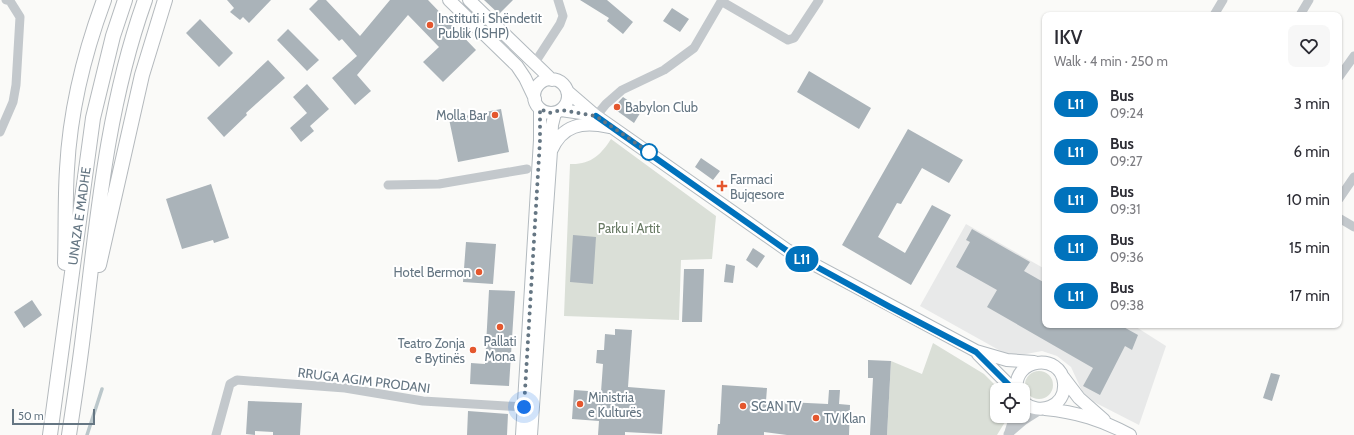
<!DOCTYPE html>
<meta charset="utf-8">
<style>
:root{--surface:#fff;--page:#f7f7f7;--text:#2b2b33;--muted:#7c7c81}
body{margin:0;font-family:Cabin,sans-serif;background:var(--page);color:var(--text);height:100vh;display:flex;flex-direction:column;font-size:15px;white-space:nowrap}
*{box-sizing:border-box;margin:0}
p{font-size:13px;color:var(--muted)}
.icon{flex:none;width:22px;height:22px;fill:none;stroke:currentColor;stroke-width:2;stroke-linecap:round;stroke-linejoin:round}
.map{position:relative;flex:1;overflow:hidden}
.panel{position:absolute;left:1042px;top:12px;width:300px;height:316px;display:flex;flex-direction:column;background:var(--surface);border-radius:8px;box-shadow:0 1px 3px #0004}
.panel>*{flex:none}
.badge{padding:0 8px;border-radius:13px;font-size:14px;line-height:26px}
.controls{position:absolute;left:990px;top:383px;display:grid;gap:8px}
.controls a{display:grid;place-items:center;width:40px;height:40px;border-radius:8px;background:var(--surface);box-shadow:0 1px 3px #0004;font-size:20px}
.scale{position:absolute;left:12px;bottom:10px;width:83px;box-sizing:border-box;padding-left:4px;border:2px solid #657683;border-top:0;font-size:11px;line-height:14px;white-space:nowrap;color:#657683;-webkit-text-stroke:3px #fff;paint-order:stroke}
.you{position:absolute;width:20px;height:20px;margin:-10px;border:3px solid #fff;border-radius:50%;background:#1a73e8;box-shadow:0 0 0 6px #1a73e833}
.map>.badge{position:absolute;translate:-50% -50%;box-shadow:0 0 0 2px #fff}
.round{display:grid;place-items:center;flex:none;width:42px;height:42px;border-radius:8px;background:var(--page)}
.headline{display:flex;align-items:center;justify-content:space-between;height:68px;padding:0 12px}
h1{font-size:19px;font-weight:600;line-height:30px}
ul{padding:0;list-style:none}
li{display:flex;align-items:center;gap:12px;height:48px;padding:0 12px}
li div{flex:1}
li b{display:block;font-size:15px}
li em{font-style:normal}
li .badge{min-width:44px;font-weight:700;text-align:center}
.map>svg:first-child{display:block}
.built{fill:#e8e9e9}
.green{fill:#dadfd7}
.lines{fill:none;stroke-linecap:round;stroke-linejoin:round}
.stream{stroke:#bbc7cb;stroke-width:3.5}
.building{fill:#aab3b9}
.secondary-casing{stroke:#b3babf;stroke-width:14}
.trunk-casing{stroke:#b4b9bd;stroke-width:16}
.minor{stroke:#c3c8cc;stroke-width:9}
.secondary{stroke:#fff;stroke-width:12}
.trunk{stroke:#fff;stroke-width:14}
.line-casing{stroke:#fff;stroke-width:9}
.line{stroke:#0072bc;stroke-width:6}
.walk{stroke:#657683;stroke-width:4;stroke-dasharray:0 7.2}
.poi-dot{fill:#e4572e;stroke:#fff;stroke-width:1.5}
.stop-dot{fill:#fff;stroke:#0072bc;stroke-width:2}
.labels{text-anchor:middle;stroke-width:4;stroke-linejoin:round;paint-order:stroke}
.poi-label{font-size:13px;fill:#657683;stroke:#fff;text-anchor:start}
.street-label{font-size:13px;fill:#657683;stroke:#fff}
.park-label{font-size:13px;fill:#687a64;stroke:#fff}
</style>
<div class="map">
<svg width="1354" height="435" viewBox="0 0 1354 435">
<rect width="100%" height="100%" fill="#fafaf8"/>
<path class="built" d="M966,224L1045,269V325H1133L1166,346L1139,425L1094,402L1082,391L1071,367L1057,356L1042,351L1021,355L1006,354L920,306Z"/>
<path class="green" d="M611,139L716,216L712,259L681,260L679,320L564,316L570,164C590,165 601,155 611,139Z
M933,343L984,374L1000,390H997V416H1006L1005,422L997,435H887L891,361L922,374Z
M1025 385a14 14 0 1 1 28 0a14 14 0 1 1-28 0Z"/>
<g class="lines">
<path class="stream" d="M87,435L102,389"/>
</g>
<path class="building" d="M227,0H271L249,23L243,17L240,20L230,12L234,8Z
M318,0H326L360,36L390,0H428L476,50L443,82L423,62L439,47L408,15L357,75L371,91L355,105L332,78L357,56L342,39L339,41L309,9Z
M484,0H513L499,14Z
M580,0H607L633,22L623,34L607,21L609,18Z
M672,8L689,19L680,32L663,21Z
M200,19L233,53L219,67L186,33Z
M288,29L319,60L307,71L277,40Z
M268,60L285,78L246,113L247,115L224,137L207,118Z
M809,71L871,108L859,129L797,92Z
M307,84L329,109L310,126L314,131L301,142L290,128L307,113L293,97Z
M623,97L642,110L634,123L613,108Z
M501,109L509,152L458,162L449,119Z
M908,129L963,160L949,183L922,168L901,204L897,203L878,237L905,253L932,205L951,215L911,285L842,245Z
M701,158L720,171L713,180L695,167Z
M211,184L229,238L214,243L213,240L182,249L166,199Z
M972,229L1030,262L1024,271L1045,283V325H1120L1138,335L1132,350L1125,346L1100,395L1083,386L1093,368L987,307L997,290L956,267L970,242L966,240Z
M573,235L596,237L593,284L570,282Z
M466,242L496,244L493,284L463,282Z
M753,248L765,256L757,268L746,260Z
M726,264L735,266L733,283L724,282Z
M684,269H704L702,322H682Z
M489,290L515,291L509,386L470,384L471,363L485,364Z
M32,300L42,315L24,328L14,312Z
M615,329L632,330L628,387L665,390L662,434L625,432V435H598L599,421L572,419L574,390L601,392L603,364L596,363L597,350H604L605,334L615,335Z
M868,360L891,361L887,435H870L873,378H868Z
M1271,373L1280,375L1272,401L1263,398Z
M722,385L767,388L766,401L828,404L829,390H840L839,404L850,405L849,435H787L764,432V435H717L718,424H720Z
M248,401L302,403L300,435H273V432L255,431V435L246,434Z
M468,411L508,414L507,435H467Z"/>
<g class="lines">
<defs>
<path id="secondary" d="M449,0L517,66L525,78L535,99
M469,0L552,80
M534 96a17 17 0 1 1 34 0a17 17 0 1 1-34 0Z
M567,91L596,116L787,250L976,351L1007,360L1034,362
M561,110L595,115
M551,148L552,125L555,113
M978,354L1014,390
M1063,377L1079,398L1104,420
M1017,390C1012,358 1061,352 1064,383C1066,407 1039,416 1023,402
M1045,409C1077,412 1102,420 1130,435
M522,435L540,140V109
M531,435L551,151C562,125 582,121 609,127"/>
<path id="trunk" d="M65,263C66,231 65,200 67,169C70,111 84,54 104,0
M99,265L142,75L165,0
M50,435L93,118L113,36L125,0
M69,435C74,402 79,369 83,336C97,222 106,109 145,0"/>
</defs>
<use href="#secondary" class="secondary-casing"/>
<use href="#trunk" class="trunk-casing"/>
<path class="minor" d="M721,1L788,40L794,38L819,0
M1214,15L1223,0
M1300,15L1309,0
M534,64L560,24L563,16L558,0
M1339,77L1354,56
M596,116L606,104L622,90L664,70L694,48L722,0
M0,132L13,102L16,85L20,17L10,1L6,0
M388,185L439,184L527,169
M1339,199L1354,177
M1339,218L1354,227
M1009,432L1014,416
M1008,434L1023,421L1042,409
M216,435L230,384L237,380L345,388L423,401L524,407"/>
<use href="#secondary" class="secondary"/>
<use href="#trunk" class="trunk"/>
</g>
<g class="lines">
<defs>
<path id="line" d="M596,116L786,250L890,307L976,352L1014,390"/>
</defs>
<use href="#line" class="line-casing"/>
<use href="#line" class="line"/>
<path class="walk" d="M524,407L540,140V109L549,113L561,110L596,116L649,152"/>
</g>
<g class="poi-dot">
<circle cx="430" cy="25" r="4"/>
<circle cx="617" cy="107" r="4"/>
<circle cx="495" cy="115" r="4"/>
<path d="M720 180h4v4h4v4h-4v4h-4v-4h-4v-4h4z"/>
<circle cx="479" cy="272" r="4"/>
<circle cx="500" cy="327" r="4"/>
<circle cx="473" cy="350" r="4"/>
<circle cx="580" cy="404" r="4"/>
<circle cx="743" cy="406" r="4"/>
<circle cx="816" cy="418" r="4"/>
</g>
<circle class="stop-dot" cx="649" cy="152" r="8"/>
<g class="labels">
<g class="poi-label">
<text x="438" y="23">Instituti i Shëndetit<tspan x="438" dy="15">Publik (ISHP)</tspan></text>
<text x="625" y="112">Babylon Club</text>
<text x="487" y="120" text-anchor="end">Molla Bar</text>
<text x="730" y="184">Farmaci<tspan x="730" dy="15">Bujqesore</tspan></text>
<text x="471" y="277" text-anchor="end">Hotel Bermon</text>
<text x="500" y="346" text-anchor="middle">Pallati<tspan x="500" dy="15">Mona</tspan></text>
<text x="465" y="348" text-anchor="end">Teatro Zonja<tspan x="465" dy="15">e Bytinës</tspan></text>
<text x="588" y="402">Ministria<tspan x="588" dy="15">e Kulturës</tspan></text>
<text x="751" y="411">SCAN TV</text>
<text x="824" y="423">TV Klan</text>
</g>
<g class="street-label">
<text transform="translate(79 216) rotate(-82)" y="5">UNAZA E MADHE</text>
<text transform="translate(364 380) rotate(7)" y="5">RRUGA AGIM PRODANI</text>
</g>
<g class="park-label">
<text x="629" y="233">Parku i Artit</text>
</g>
</g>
</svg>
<div class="controls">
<a><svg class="icon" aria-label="locate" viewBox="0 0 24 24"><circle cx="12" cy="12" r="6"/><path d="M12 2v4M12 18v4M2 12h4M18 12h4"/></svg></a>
</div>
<div class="scale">50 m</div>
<div class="you" style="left:524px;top:407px"></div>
<b class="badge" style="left:802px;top:259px;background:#0072bc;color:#fff">L11</b>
<section class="panel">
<div class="headline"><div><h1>IKV</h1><p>Walk · 4 min · 250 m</p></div><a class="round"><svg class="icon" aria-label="heart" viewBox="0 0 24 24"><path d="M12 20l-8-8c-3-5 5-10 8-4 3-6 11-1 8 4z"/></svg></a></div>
<ul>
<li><span class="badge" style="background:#0072bc;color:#fff">L11</span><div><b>Bus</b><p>09:24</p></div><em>3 min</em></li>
<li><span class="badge" style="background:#0072bc;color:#fff">L11</span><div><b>Bus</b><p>09:27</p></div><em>6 min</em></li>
<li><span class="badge" style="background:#0072bc;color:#fff">L11</span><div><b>Bus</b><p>09:31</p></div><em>10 min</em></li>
<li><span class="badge" style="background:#0072bc;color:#fff">L11</span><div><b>Bus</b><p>09:36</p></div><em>15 min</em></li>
<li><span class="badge" style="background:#0072bc;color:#fff">L11</span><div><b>Bus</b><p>09:38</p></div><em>17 min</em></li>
</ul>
</section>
</div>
